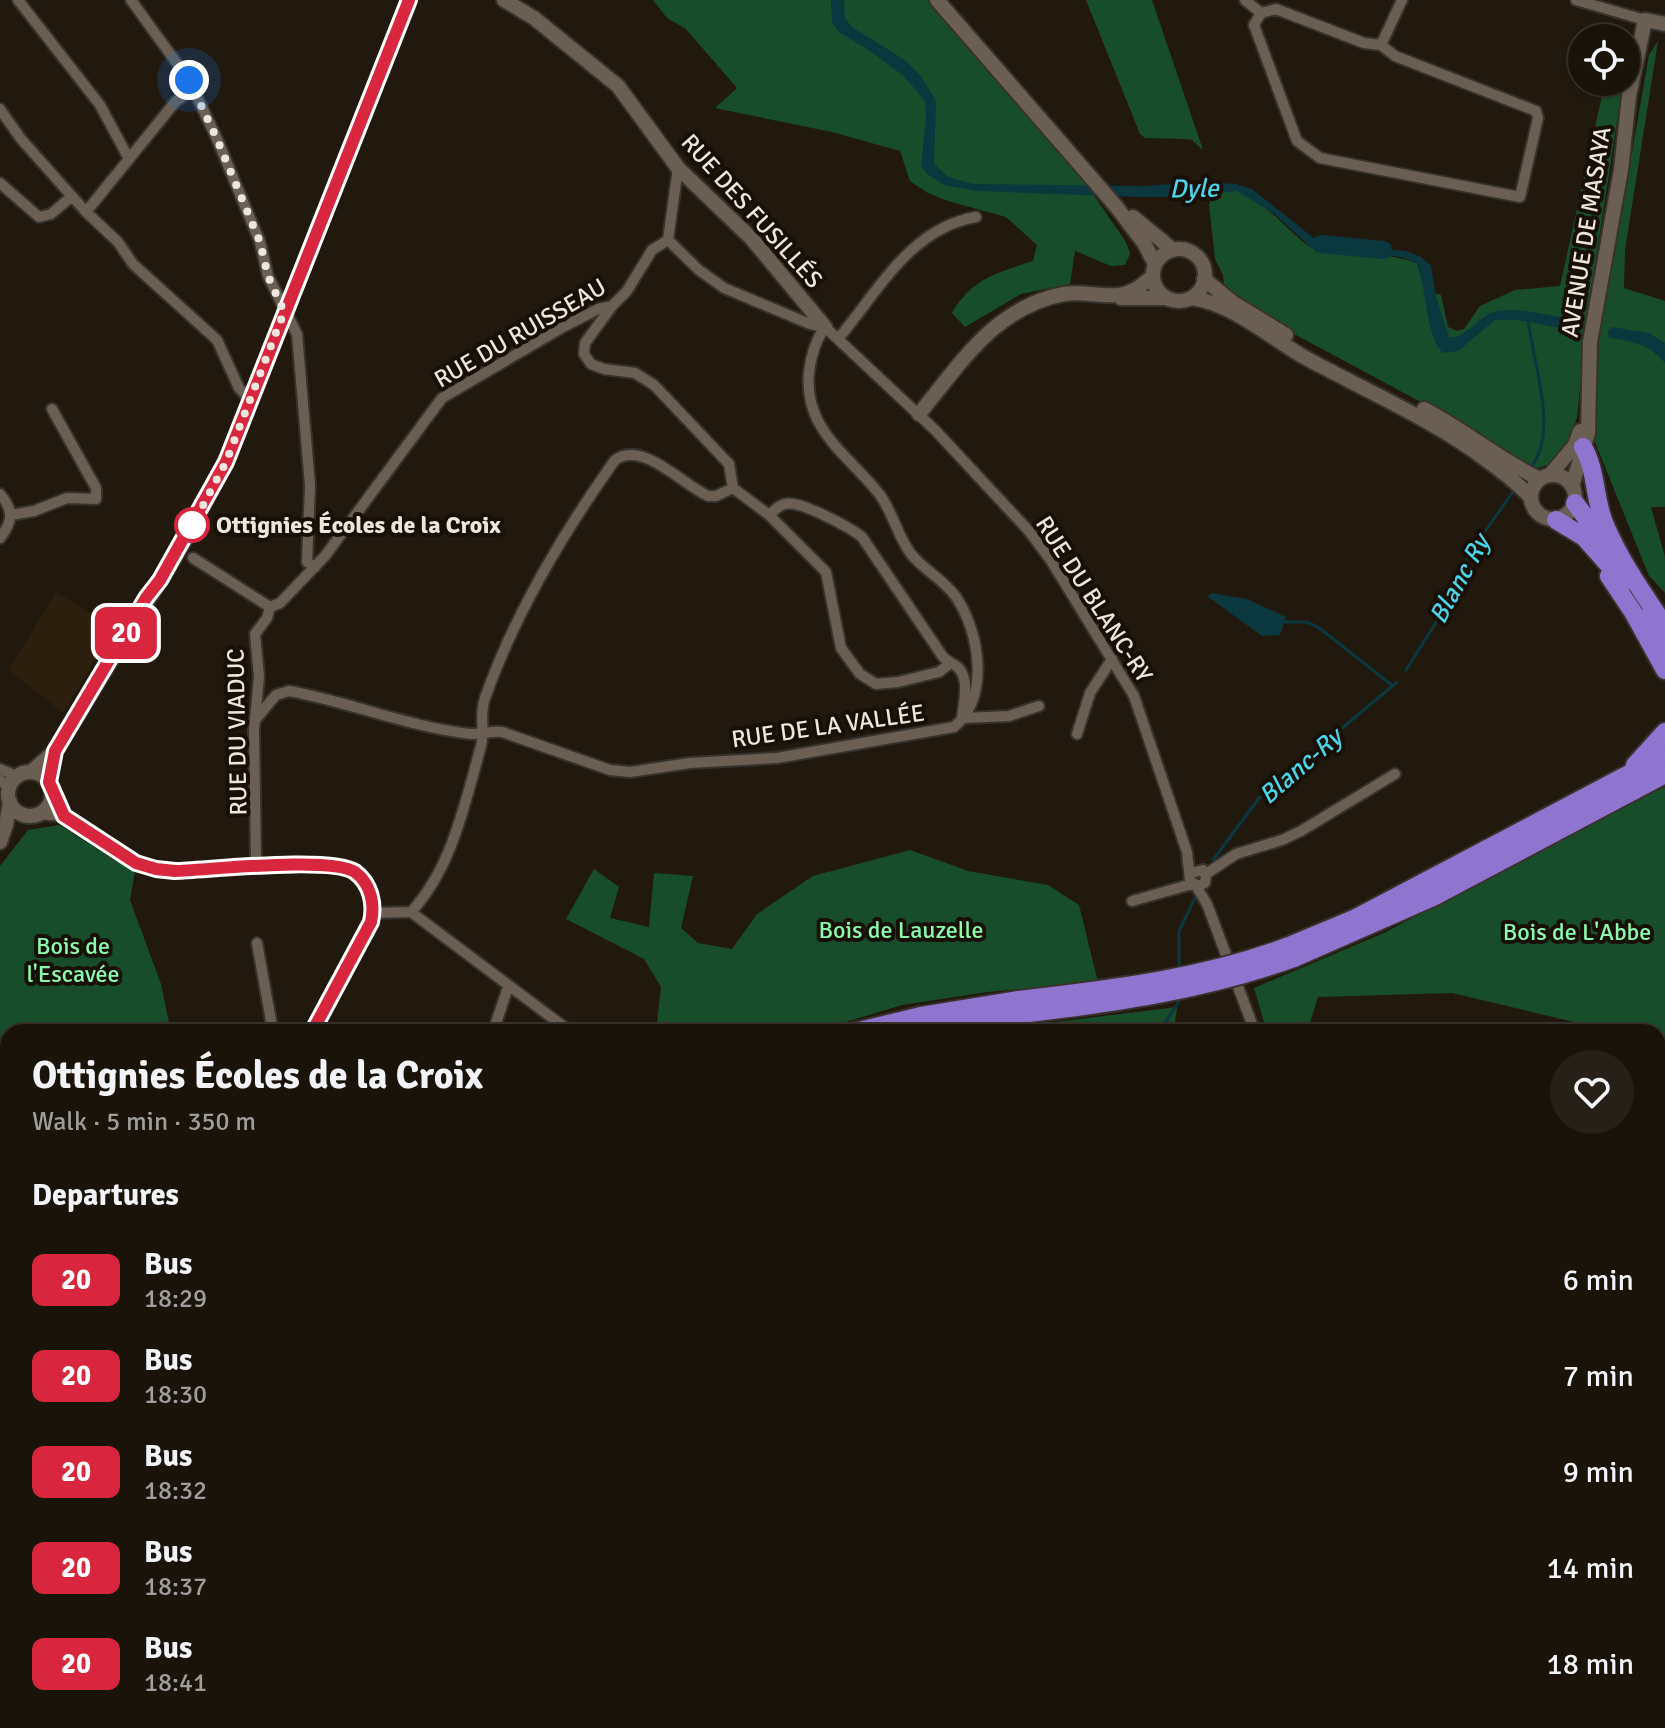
<!DOCTYPE html>
<meta charset="utf-8">
<style>
:root{--surface:#1a130a;--page:#272018;--text:#f1f3f6;--muted:#9f9e9c;--line:#38322b}
body{margin:0;font-family:Signika,sans-serif;background:var(--page);color:var(--text);height:100vh;display:flex;flex-direction:column;font-size:30px;white-space:nowrap}
*{box-sizing:border-box;margin:0}
p{font-size:26px;color:var(--muted)}
.icon{flex:none;width:44px;height:44px;fill:none;stroke:currentColor;stroke-width:2;stroke-linecap:round;stroke-linejoin:round}
.map{position:relative;flex:1;overflow:hidden}
.panel{position:absolute;left:0px;top:1024px;width:1666px;height:704px;display:flex;flex-direction:column;background:var(--surface);border-radius:24px 24px 0 0;box-shadow:0 2px 6px #0004,0 0 0 2px var(--line)}
.panel>*{flex:none}
.badge{padding:0 16px;border-radius:12px;font-size:28px;line-height:52px}
.buttons{position:absolute;left:1568px;top:24px;display:grid;gap:16px}
.buttons a{display:grid;place-items:center;width:72px;height:72px;border-radius:50%;background:var(--surface);box-shadow:0 2px 6px #0004,0 0 0 2px var(--line);font-size:40px}
.you{position:absolute;width:40px;height:40px;margin:-20px;border:6px solid #fff;border-radius:50%;background:#1a73e8;box-shadow:0 0 0 12px #1a73e833}
.map>.badge{position:absolute;translate:-50% -50%;box-shadow:0 0 0 4px #fff}
h2{padding:0 32px;font-size:30px;line-height:72px}
.round{display:grid;place-items:center;flex:none;width:84px;height:84px;border-radius:42px;background:var(--page)}
.summary{display:flex;align-items:center;justify-content:space-between;height:136px;padding:0 32px}
h1{font-size:38px;font-weight:800;line-height:60px}
ul{padding:0;list-style:none}
li{display:flex;align-items:center;gap:24px;height:96px;padding:0 32px}
li div{flex:1}
li b{display:block;font-size:30px}
li em{font-style:normal}
li .badge{min-width:88px;font-weight:700;text-align:center}
.map>svg:first-child{display:block}
.built{fill:#2c1f0e}
.green{fill:#184d2b}
.water{fill:#0b373f}
.lines{fill:none;stroke-linecap:round;stroke-linejoin:round}
.stream{stroke:#0b373f;stroke-width:3}
.river{stroke:#0b373f;stroke-width:18}
.street-casing{stroke:#38322d;stroke-width:14}
.secondary-casing{stroke:#38322d;stroke-width:18}
.highway-casing{stroke:#38322d;stroke-width:22}
.street{stroke:#6a5f52;stroke-width:10}
.secondary{stroke:#6a5f52;stroke-width:14}
.highway{stroke:#8f75cf;stroke-width:18}
.highway-bridge-casing{stroke:#38322d;stroke-width:22;stroke-linecap:butt}
.highway-bridge{stroke:#8f75cf;stroke-width:18}
.line-casing{stroke:#fff;stroke-width:18}
.line{stroke:#d7263d;stroke-width:12}
.walk{stroke:#ece6df;stroke-width:8;stroke-dasharray:0 14.4}
.stop-dot{fill:#fff;stroke:#d7263d;stroke-width:4}
.labels{text-anchor:middle;stroke-width:8;stroke-linejoin:round;paint-order:stroke}
.street-label{font-size:24px;fill:#ece6df;stroke:#181006}
.stop-label{font-size:24px;font-weight:bold;fill:#ece6df;stroke:#181006;text-anchor:start}
.park-label{font-size:24px;fill:#8afaab;stroke:#181006}
.water-label{font-size:26px;font-style:italic;fill:#4ad4ec;stroke:#181006}
</style>
<div class="map">
<svg width="1665" height="1728" viewBox="0 0 1665 1728">
<rect width="100%" height="100%" fill="#22190e"/>
<path class="built" d="M56,592L115,628L63,713L9,670Z"/>
<path class="green" d="M653,0H931L1084,181L1126,242L1130,254L1125,265L1111,266L1075,251L1070,284L1021,294L965,327L952,313C972,278 997,273 1033,261L1037,245L1006,217L948,201L928,193L910,181L900,151L832,132L715,108L737,88L686,29L667,18Z
M1086,0H1152L1203,150L1192,140L1185,139L1145,138L1140,134Z
M1658,41L1625,250L1624,288L1665,301V507H1651L1665,557V593L1649,576L1593,437L1598,345L1649,55Z
M1605,82H1623L1588,311L1577,417L1570,439L1562,454L1552,463L1538,468L1522,462L1443,414L1285,329L1252,308L1224,285L1223,275L1215,259L1209,204C1233,156 1291,240 1313,248C1322,251 1335,250 1344,251C1369,253 1394,255 1417,263L1425,290L1441,295L1448,327L1457,331L1464,329L1480,306L1515,290L1560,286Z
M1665,787V1054L1658,1051V1032H1616L1452,993L1318,997L1307,1032H1267L1254,988L1386,932L1628,803Z
M60,825L114,860L135,871L130,900L161,984L171,1032H8V1587L3,1585L5,1577H0V866L28,830Z
M910,850L968,871L1048,885L1079,905L1098,982L987,992L902,1005L813,1032H656L661,987L644,959L566,919L594,869L619,887L610,918L649,927L654,873L693,876L681,928L698,943L732,949L757,914L813,876Z
M1177,1007L1174,1032H993L1015,1027Z
M1658,1209H1665V1430L1658,1426Z
M1660,1463H1665V1728L1653,1720H1658V1477Z
M77,1720H159L247,1724L266,1720H1124L1113,1728H65Z
M1134,1720H1607L1603,1728H1135Z"/>
<path class="water" d="M831,0H844L845,18L852,27L905,60L921,76L936,101L934,164L948,177L973,184L1143,186L1203,182L1236,184L1252,189L1315,239L1331,244L1406,251L1421,257L1431,266L1436,297L1449,337C1463,340 1477,319 1491,313C1509,305 1552,316 1573,320L1575,325L1572,330C1546,327 1521,317 1495,320L1458,351L1443,353C1425,336 1427,288 1417,263L1401,257L1372,253L1326,251L1312,248L1273,213L1237,191L1182,197H1141L977,191L944,185L927,174L921,166L926,120L925,101L904,76L867,49L839,32L832,23Z
M1612,327L1649,333L1665,343V363C1649,344 1633,341 1609,338L1608,331Z
M1212,593L1247,599L1286,617L1280,635L1262,636L1207,596Z"/>
<g class="lines">
<path class="stream" d="M1528,318C1532,361 1559,429 1532,466
M1281,622H1306L1318,627L1393,686
M1406,670L1440,616L1471,551L1515,489
M1213,860L1259,798L1397,682
M1179,971V931L1195,898
M1159,1032L1178,1003L1179,998"/>
<path class="river" d="M1321,244L1383,250"/>
<defs>
<path id="street" d="M18,0L100,105L129,159
M131,0L189,80L217,139L260,242L268,276L297,334L310,485L307,562L315,567
M1245,0L1261,13
M1576,0L1645,20
M1276,9L1364,43L1381,45L1395,56L1536,111L1538,118L1520,197L1320,158L1297,141L1254,25L1261,13Z
M1381,45L1402,0
M0,109L21,139L86,212L176,101L194,89
M0,183L39,217L51,214L71,197
M86,212L118,242L133,264L217,340L239,388L251,400
M668,240L699,270L724,288L810,324L825,327L935,430L1028,530L1050,559L1134,696L1187,852L1190,881L1198,886L1205,883L1206,875L1203,870L1191,873
M668,240L678,168
M838,339C877,293 910,228 976,217
M733,488L769,515C774,511 779,505 785,504C800,500 849,527 862,537L943,657L951,663L939,672L898,682L876,684L860,674L841,648L826,572L769,515
M0,494C14,510 13,522 0,538
M11,515L34,511L67,498L96,499V488L52,409
M193,558L270,607
M270,607L280,603L325,556L442,398L563,327L598,309L612,306L627,291L652,250L668,240
M951,663C972,672 964,699 962,718
M964,718L1009,716L1039,706
M255,720L276,695L289,691C350,702 409,727 471,734C481,734 491,731 502,732L610,770L630,772L690,763L777,758L954,727C991,697 979,631 956,597C944,580 924,570 911,554C898,537 893,513 880,495C849,455 803,430 809,372C811,355 815,341 825,327
M1077,734L1090,693L1112,659
M0,769L17,776
M0,780L9,788
M52,794L64,816
M36,814L64,816L136,863L156,869L175,871C208,870 332,856 355,872C371,884 375,904 371,922L313,1032
M256,861L254,730L259,677L255,634L267,618L270,607
M1206,874L1236,854L1282,840L1301,831L1395,774
M1196,886L1207,904L1255,1032
M1132,901L1192,884
M411,912L571,1032
M373,913L411,912C452,868 465,803 481,746C485,729 479,715 485,698C515,613 563,533 615,460C642,440 682,484 708,496H716L733,488L729,464L654,385L635,373L604,369L591,364L584,354L585,343L612,306
M257,943L273,1032
M493,1032L508,987
M1658,1203L1665,1204
M1293,1720L1297,1728
M40,1728L54,1720
M1461,1728L1470,1720"/>
<path id="secondary" d="M504,0L534,18L618,86L678,168L752,239L825,327
M937,0L1115,205L1144,243L1155,264
M1133,217L1173,250
M1153 275a26 26 0 1 1 52 0a26 26 0 1 1-52 0Z
M1204,279L1232,302L1286,335
M1121,298H1165
M1192,298C1233,304 1269,337 1304,357C1366,391 1433,419 1489,462C1504,473 1519,484 1531,498
M1424,409C1465,430 1499,460 1540,479
M919,414C961,363 995,307 1064,294C1086,290 1113,301 1132,291C1140,288 1146,281 1152,277
M1531 497a22 22 0 1 1 44 0a22 22 0 1 1-44 0Z
M1550,475L1575,445L1580,431
M1572,486L1588,433L1590,342L1621,170L1629,96L1645,20L1665,24
M190,530L226,462L409,0
M31,772L55,751L195,523
M8 794a22 22 0 1 1 44 0a22 22 0 1 1-44 0Z
M0,842L6,825L10,802"/>
<path id="highway" d="M1583,447C1597,471 1594,500 1605,525C1621,562 1642,592 1665,626
M1575,503L1606,545
M1556,520L1584,537L1624,582
M1609,576L1633,612L1665,670
M1648,616L1665,645
M1635,765L1665,732
M1289,946L1356,918L1665,755
M1294,958L1433,897L1665,774
M855,1032L921,1016L1019,1000
M911,1032L1021,1014
M0,1647L8,1650
M0,1679L8,1681
M0,1704H8"/>
</defs>
<use href="#street" class="street-casing"/>
<use href="#secondary" class="secondary-casing"/>
<use href="#highway" class="highway-casing"/>
<use href="#street" class="street"/>
<use href="#secondary" class="secondary"/>
<use href="#highway" class="highway"/>
<defs>
<path id="highway-bridge" d="M1019,1000C1111,989 1202,979 1289,946
M1021,1014C1114,1003 1204,990 1294,958"/>
</defs>
<use href="#highway-bridge" class="highway-bridge-casing"/>
<use href="#highway-bridge" class="highway-bridge"/>
</g>
<g class="lines">
<defs>
<path id="line" d="M312,1032L371,922C375,904 371,884 355,872C332,856 209,870 175,871L156,869L136,863L64,816L49,782L55,751L146,598L160,580L226,462L409,0"/>
</defs>
<use href="#line" class="line-casing"/>
<use href="#line" class="line"/>
<path class="walk" d="M189,80L217,139L260,242L268,276L284,312L226,462L190,530L192,525"/>
</g>
<circle class="stop-dot" cx="192" cy="525" r="16"/>
<g class="labels">
<g class="street-label">
<text transform="translate(752 211) rotate(48)" y="8">RUE DES FUSILLÉS</text>
<text transform="translate(1586 232) rotate(-81)" y="8">AVENUE DE MASAYA</text>
<text transform="translate(520 333) rotate(-30)" y="8">RUE DU RUISSEAU</text>
<text transform="translate(1094 599) rotate(57)" y="8">RUE DU BLANC-RY</text>
<text transform="translate(828 726) rotate(-8)" y="8">RUE DE LA VALLÉE</text>
<text transform="translate(237 732) rotate(-91)" y="8">RUE DU VIADUC</text>
</g>
<g class="stop-label">
<text x="216" y="533">Ottignies Écoles de la Croix</text>
</g>
<g class="park-label">
<text x="901" y="938">Bois de Lauzelle</text>
<text x="1577" y="940">Bois de L'Abbe</text>
<text x="73" y="954">Bois de<tspan x="73" dy="28">l'Escavée</tspan></text>
</g>
<g class="water-label">
<text transform="translate(1194 188) rotate(-1)" y="9">Dyle</text>
<text transform="translate(1459 579) rotate(-61)" y="9">Blanc Ry</text>
<text transform="translate(1300 766) rotate(-41)" y="9">Blanc-Ry</text>
</g>
</g>
</svg>
<div class="buttons">
<a><svg class="icon" aria-label="locate" viewBox="0 0 24 24"><circle cx="12" cy="12" r="6"/><path d="M12 2v4M12 18v4M2 12h4M18 12h4"/></svg></a>
</div>
<div class="you" style="left:189px;top:80px"></div>
<b class="badge" style="left:126px;top:633px;background:#d7263d;color:#fff">20</b>
<section class="panel">
<div class="summary"><div><h1>Ottignies Écoles de la Croix</h1><p>Walk · 5 min · 350 m</p></div><a class="round"><svg class="icon" aria-label="heart" viewBox="0 0 24 24"><path d="M12 20l-8-8c-3-5 5-10 8-4 3-6 11-1 8 4z"/></svg></a></div>
<h2>Departures</h2>
<ul>
<li><span class="badge" style="background:#d7263d;color:#fff">20</span><div><b>Bus</b><p>18:29</p></div><em>6 min</em></li>
<li><span class="badge" style="background:#d7263d;color:#fff">20</span><div><b>Bus</b><p>18:30</p></div><em>7 min</em></li>
<li><span class="badge" style="background:#d7263d;color:#fff">20</span><div><b>Bus</b><p>18:32</p></div><em>9 min</em></li>
<li><span class="badge" style="background:#d7263d;color:#fff">20</span><div><b>Bus</b><p>18:37</p></div><em>14 min</em></li>
<li><span class="badge" style="background:#d7263d;color:#fff">20</span><div><b>Bus</b><p>18:41</p></div><em>18 min</em></li>
</ul>
</section>
</div>
